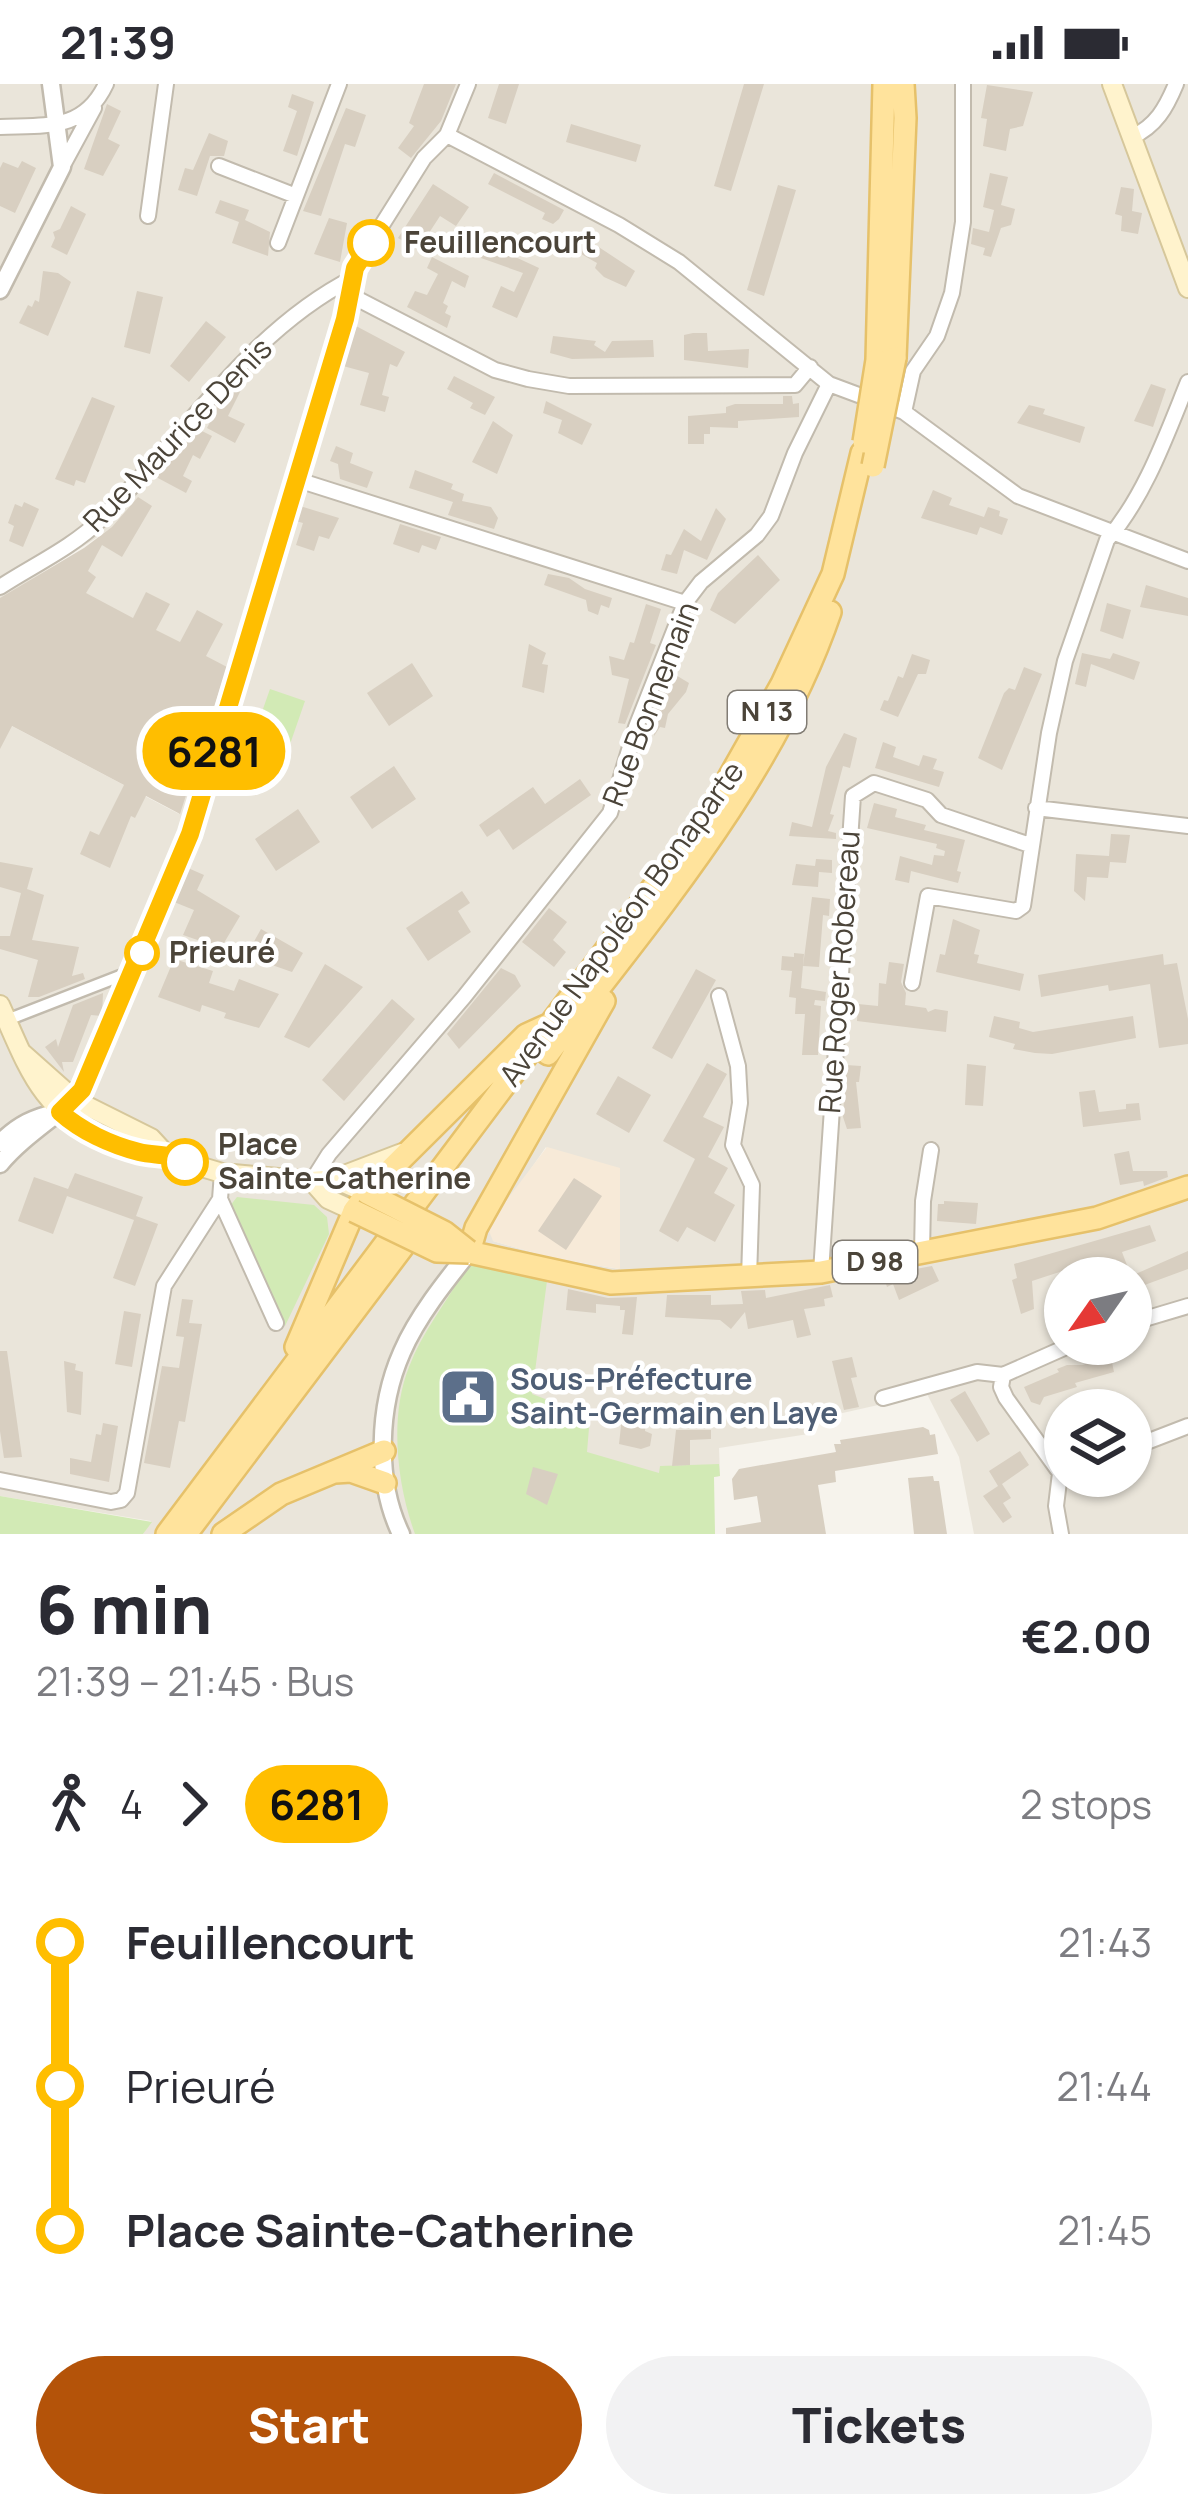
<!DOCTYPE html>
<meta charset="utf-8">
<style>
:root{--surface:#fff;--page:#f2f2f3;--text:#2b2b33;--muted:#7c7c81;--accent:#b45309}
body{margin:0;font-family:Manrope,sans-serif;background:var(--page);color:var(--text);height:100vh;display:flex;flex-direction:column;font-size:45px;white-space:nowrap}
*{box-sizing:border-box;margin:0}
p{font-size:39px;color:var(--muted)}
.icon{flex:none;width:66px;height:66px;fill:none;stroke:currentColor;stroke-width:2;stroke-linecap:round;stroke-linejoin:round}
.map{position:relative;height:1450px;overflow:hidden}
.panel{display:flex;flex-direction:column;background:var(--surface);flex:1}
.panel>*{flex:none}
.badge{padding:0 24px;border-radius:39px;font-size:42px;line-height:78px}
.needle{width:78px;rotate:236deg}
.tools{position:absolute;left:1044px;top:1173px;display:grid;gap:24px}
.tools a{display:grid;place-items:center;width:108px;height:108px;border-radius:50%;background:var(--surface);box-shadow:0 3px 9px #0004;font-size:60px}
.map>.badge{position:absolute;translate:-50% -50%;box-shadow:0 0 0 6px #fff}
.legs{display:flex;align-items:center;gap:18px;height:132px;padding:0 36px;font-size:39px}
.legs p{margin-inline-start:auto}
.head{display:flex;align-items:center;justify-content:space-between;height:204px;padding:0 36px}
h1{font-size:66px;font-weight:800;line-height:90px}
.button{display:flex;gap:24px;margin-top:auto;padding:24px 36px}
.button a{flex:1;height:138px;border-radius:72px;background:var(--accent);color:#fff;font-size:48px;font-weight:800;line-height:138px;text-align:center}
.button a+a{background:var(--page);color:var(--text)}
ul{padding:0 36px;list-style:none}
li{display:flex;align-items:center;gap:42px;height:144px;font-size:45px}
li i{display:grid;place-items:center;width:18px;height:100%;margin:0 15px;background:currentColor}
li i::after{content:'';width:30px;height:30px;margin:-15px;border:9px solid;border-radius:50%;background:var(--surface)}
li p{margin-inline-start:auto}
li:first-child i{background:linear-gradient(#0000 50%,currentColor 0)}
li:last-child i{background:linear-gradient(currentColor 50%,#0000 0)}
.status{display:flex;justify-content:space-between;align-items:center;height:84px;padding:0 60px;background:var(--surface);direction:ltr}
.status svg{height:33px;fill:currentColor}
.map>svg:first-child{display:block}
.residential{fill:#eae5da;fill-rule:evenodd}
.commercial{fill:#f7ead8}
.green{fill:#d2eab5}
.building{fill:#d8cfc1}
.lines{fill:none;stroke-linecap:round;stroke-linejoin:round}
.pedestrian-casing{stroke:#c2bbae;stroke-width:15}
.minor-casing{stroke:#c2bbae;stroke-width:18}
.tertiary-casing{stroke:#c2bbae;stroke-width:21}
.secondary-casing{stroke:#d6c79b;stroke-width:22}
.primary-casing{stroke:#e6c16a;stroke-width:26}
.pedestrian{stroke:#fff;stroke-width:10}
.minor{stroke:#fff;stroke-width:14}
.tertiary{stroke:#fff;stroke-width:16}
.secondary{stroke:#fff3cd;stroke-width:18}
.primary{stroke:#ffe39c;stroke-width:21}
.primary-bridge-casing{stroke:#e6c16a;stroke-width:26;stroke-linecap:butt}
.primary-bridge{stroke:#ffe39c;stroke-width:21}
.line-1-casing{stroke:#fff;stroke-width:27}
.line-1{stroke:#ffbe00;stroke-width:18}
.stop-1-dot{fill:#fff;stroke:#ffbe00;stroke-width:6}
.labels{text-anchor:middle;stroke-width:9;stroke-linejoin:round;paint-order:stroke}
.shield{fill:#fff;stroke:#817c74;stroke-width:3}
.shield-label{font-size:27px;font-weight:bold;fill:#4b4439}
.stop-label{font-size:30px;font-weight:bold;fill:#4b4439;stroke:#fff;text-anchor:start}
.street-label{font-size:30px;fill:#4b4439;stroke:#fff}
.service-label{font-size:30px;font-weight:bold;fill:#4e5e75;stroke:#fff;text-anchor:start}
</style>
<div class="status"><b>21:39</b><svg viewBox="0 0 49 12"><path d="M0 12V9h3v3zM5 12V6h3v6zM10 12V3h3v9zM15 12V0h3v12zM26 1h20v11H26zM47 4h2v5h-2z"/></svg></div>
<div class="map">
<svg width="1188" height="1450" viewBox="0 0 1188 1450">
<rect width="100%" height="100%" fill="#f6f3ec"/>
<path class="residential" d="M0,0H1188V1450H974L959,1373L927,1310L816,1335L815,1349L719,1364L720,1392L714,1393L711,1406L715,1450H143L151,1437L0,1412V650L6,639L179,730L77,504L110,445L0,516ZM546,1063L619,1185L552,1174L493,1157L519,1102ZM1065,1194H1131V1260H1065ZM1065,1326H1131V1392H1065Z"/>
<path class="commercial" d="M547,1063L620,1084V1185L552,1174L493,1157L487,1142Z"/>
<path class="green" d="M270,605L305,617L280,689L245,676Z
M237,1113L314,1121L327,1133L329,1150L285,1242L230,1122Z
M480,1177L547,1197L532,1310L590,1332L587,1368L659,1389L660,1382L719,1380L720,1392L714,1393L715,1450H415C397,1401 389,1333 409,1283C422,1248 448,1216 466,1184Z
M0,1412L152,1438L143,1450H0Z"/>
<path class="building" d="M424,0H456L441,37L411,74L398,64L414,42L409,39Z
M499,0H519L506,40L488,34Z
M744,0H764L731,107L714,102Z
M987,1L1033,8L1023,42L1010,45L1006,67L983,62L987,35L981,34Z
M292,10L314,18L297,72L283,67L297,27L288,23Z
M107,20L121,27L108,55L120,61L103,92L84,85Z
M346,24L366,31L355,63L345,60L321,132L303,127Z
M571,40L641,61L636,78L566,58Z
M209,49L228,57L224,72H210L197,112L178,106L185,84L193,86Z
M22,77L36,84L15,129L0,122V84L3,78L18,84Z
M494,89L564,126L559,135L553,140L542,135L545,129L488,100Z
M990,89L1008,93L1001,121L1015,125L1011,141L1001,144L991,173L983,171L985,164L971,160L973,144L989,148L994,126L983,123Z
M433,100L469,123L456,142L440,132L418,166L398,154Z
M778,101L796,106L764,212L747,206Z
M1121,103L1134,105L1132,127L1142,129L1138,150L1121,147L1122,132L1115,130Z
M220,116L249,126L245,136L270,148L268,172L232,159L239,138L215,129Z
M71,122L86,130L67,171L51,163L55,154L53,148L60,145Z
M329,134L347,139L340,178L314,170Z
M582,152L635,187L626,203L604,193L595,184L597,179L574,166Z
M494,157L513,166L511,171L539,184L517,234L492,223L501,202L514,208L523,189L481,174Z
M432,173L469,192L465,204L452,197L443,219L448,222L445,229L451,232L447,244L407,223L415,207L427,211L438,190L427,184Z
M43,187L58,189L71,198L48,252L19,239L28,221L32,223L35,216L39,218Z
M137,207L163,213L150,270L124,263Z
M206,237L226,253L189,298L170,282Z
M356,242L405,268L397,283L390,280L382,311L389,313L385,328L360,321L369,289L343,282Z
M693,249H707L708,267L749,265L748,284L684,276V251Z
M553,252L596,257L594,261L605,268L612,257L653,256L654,273L572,275L550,269Z
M454,292L495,313L485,331L470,324L473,319L447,305Z
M243,295L246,296L228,332L245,340L235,359L207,344L218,322Z
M1151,300L1166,305L1153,343L1134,337Z
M783,312H792L793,320L799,319V333L738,337V344L710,343V350H704V360H688V332L726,329V323L735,320H783Z
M92,313L115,322L85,399L76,396L74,402L55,395Z
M546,317L592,340L582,361L558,349L562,336L543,329Z
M1029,321L1045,325L1043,330L1085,343L1080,359L1017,339Z
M493,337L513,351L497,390L472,378Z
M198,345L212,352L200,375L193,371L183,392L192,397L186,409L156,393Z
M336,362L353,369L350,379L373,388L367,404L340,395L338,380L330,377Z
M415,386L453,400L451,405L464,410L462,417L491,423L498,434L494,445L448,431L453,418L409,404Z
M933,406L952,414L949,421L984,433L988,423L1000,427L999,432L1008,435L1002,451L980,443L977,451L921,434Z
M138,413L152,422L122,473L102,461L88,487L96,493L86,509L133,534L146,508L170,520L156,546L180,558L197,526L223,540L206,572L227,583L180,730L146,712L135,734L131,732L110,784L80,770L90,747L99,751L124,701L12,642L0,665V514L84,464L112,443Z
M24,418L39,425L23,463L9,457L14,442L8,439L15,420L22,423Z
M300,422L339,434L329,455L319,452L314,467L296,461L303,439L296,437Z
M716,424L726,435L707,476L684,466L677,490L661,486L666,470L671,471L684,445L701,457Z
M400,440L441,453L436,466L422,461L419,469L393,460Z
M758,471L780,496L735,540L710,526L718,509Z
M548,490L569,494L585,505L612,514L609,524L601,521L598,531L588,527L586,516L544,501Z
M1146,501L1188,514V532L1140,523Z
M1107,519L1131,526L1123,555L1100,547Z
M646,520L661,525L650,559L656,561L625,640L618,639L629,595L612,591L609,572L624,576L630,558L634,559Z
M529,560L546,569L542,580L548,581L544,609L522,603Z
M1082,569L1110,575L1113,569L1140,578L1134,596L1091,580L1086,603L1075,600Z
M912,570L930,576L926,590H918L898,633L880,626L884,616L888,617L898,592L903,594Z
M412,579L433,612L389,642L367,609Z
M1024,583L1042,590L1002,686L978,674L1004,609L1009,604L1015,606Z
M674,590L689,599L686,608L668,630L665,644L660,643L654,652L656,624Z
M844,649L857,654L850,684L843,682L830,730L834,731L828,747L836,749V755L789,752L792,738L812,743L826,683Z
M883,658L896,663L893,673L919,682L923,671L937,675L933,685L944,688L939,703L875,684Z
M394,682L416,715L372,745L350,713Z
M580,695L591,711L513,766L499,745L487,753L479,741L533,703L545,720Z
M874,719L897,725L895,733L926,741L924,746L965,756L957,787L961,788L958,799L911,787L909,799L895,796L900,772L932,781L934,771L944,772L945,767L936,764L937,760L867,744Z
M298,725L320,758L276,787L255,755Z
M1111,750L1130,751L1126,779L1110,778L1108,794L1087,793L1085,817L1074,807L1076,770L1109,772Z
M816,775L832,776V789L819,788L818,803L792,801L796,780L815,782Z
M0,778L33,784L27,805L44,811L32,856L79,863L72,892L83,889L85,895L39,913H28L38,876L0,865V852H10L21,809L0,803Z
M188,784L204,791L197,806L240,832L221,864L183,851L194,826L174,818Z
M462,807L470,819L458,827L471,848L428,877L406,844Z
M812,813L830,815L829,832L823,831L819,883L803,882Z
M549,824L567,838L553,856L566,868L554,883L522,858Z
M953,835L980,846L974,870L979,871L977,879L1024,890L1020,907L936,888L940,870L945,871Z
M261,845L303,869L292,888L246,872Z
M794,869L804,870L801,904L826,908L825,917L815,916L814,921L821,922L818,971H802L805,930H795L796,914L789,913L792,887L781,886L782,872L794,873Z
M1163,870L1164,881L1177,879L1188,935V960L1159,964L1150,900L1109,907L1108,901L1041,913L1038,891Z
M174,875L213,887L209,899L234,907L239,895L279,910L259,944L224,934L226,929L202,921L200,928L158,913Z
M889,878L904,880L901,898L906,909L905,921L926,924L928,928L935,925L948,927L946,948L857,937L858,920L878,922L879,899L886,900Z
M325,880L363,903L309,964L284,953Z
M501,884L515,891L521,902L459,965L447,950Z
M696,885L716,896L672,975L652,964Z
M103,909L102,932L91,931L73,978H62L64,988L45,963L56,955L58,963L73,921Z
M392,915L415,935L344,1017L322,996Z
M994,932L1020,938L1019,944L1033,948L1133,932L1136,954L1052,970L1035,969L1013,965L1015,960L989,953Z
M707,979L727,990L703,1033L724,1043L708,1073L728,1084L714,1109L735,1121L715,1158L687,1143L678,1158L659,1147L695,1075L663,1057Z
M967,980L986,982L983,1022L965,1021Z
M846,981L861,982L859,998H856L861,1044L847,1045L843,1033Z
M618,992L651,1011L629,1049L596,1030Z
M1095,1006L1099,1028L1126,1025V1020L1139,1019L1141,1036L1083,1043L1079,1008Z
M1129,1067L1133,1087H1167L1168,1093L1144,1102L1143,1097L1120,1101L1114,1070Z
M75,1089L143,1113L136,1132L158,1140L135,1202L113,1194L134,1136L67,1112L53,1150L18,1137L34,1093L68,1105Z
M574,1094L602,1112L566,1166L538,1147Z
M944,1117L978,1119L976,1140L937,1137L938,1120H944Z
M1150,1141L1156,1157L1122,1168L1131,1192L1188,1167V1185L1131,1206V1194H1093L1087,1179L1032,1197L1034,1225L1021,1230L1012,1196L1017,1194L1014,1180Z
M932,1182L939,1197L899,1216L893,1200L887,1203L883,1191Z
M830,1201L833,1213L824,1215L825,1222L804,1225L811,1251L797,1254L793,1236L748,1245L745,1228L731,1245L720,1236L665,1233L667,1211H711V1221L743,1220L741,1207L765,1206L766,1214Z
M568,1205L608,1214L637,1213L633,1251L622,1250L625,1226H620V1222L596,1220V1229L566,1226Z
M182,1215L193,1216L189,1239L202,1240L185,1338L179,1337L170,1384L144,1379L162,1282L179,1284L184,1253L176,1252Z
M124,1227L141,1230L132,1283L115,1280Z
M0,1267H7L22,1373L4,1374L0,1347Z
M1110,1269L1114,1288L1075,1299L1077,1303L1044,1313L1040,1321L1031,1318L1024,1303L1059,1288L1057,1285L1067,1281H1083Z
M852,1273L857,1293L851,1294L859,1323L844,1326L832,1277Z
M64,1277L76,1280L75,1286L83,1288L81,1331L67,1328Z
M965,1307L990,1350L977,1358L950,1316Z
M622,1333L646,1336L645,1347L652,1350L650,1362L641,1365L619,1360Z
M103,1339L118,1342L109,1398L70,1390V1374L91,1378L96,1350L101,1351Z
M923,1343L929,1346L930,1351L935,1350L938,1370L835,1387L836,1398L818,1401L826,1450H726V1444L761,1438L757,1412L734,1416L732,1395L739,1385L836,1368L834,1360H841L840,1356Z
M676,1346H711V1355L690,1356V1381L672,1382Z
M1020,1367L1029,1381L1002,1400L1011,1414L1003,1419L1012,1433L1003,1439L983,1412L998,1402L989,1387Z
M533,1383L558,1390L547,1421L526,1410Z
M933,1392L934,1397H939L947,1450H914L908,1394Z"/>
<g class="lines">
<defs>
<path id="pedestrian" d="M7,936L133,887"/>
<path id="minor" d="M0,43C46,41 84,47 106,0
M447,51L619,141L679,178L829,300L904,328L1018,412L1188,477
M1132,53C1156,42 1166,24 1176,0
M219,82L296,112
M62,83L94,24
M148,132L166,0
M278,159L339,0
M350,211L495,286L528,295L569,302L795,301L810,283
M904,328L913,287L937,252L952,209L963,138V0
M298,396L685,519
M0,503C32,482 73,463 100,436C183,355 247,248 353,194
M1036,724L1188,742
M912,899L928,812L1016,827L1023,822L1049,649L1065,577L1107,456C1145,412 1166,352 1188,298
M719,912L738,982L740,1019L733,1061L752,1101L749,1194
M75,1016L83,1006L190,750L345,235L355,184L424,74L447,51L468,0
M222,1089L220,1115L276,1239
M312,1097L329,1070L464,913L610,729L636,643L685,519L701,498L757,451L771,432L795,369L829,300
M922,1169L923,1117L931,1066
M821,1188L853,712L874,699L927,716L941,731L1030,761
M1131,1239L1188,1222
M1003,1291L1001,1303L1006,1314L1060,1389L1056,1422L1061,1450
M883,1314L977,1288L1003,1291L1073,1260
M1131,1364L1188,1342
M0,1396L111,1418L121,1416L127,1409L164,1202L220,1115"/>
<path id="tertiary" d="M0,206L62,83L51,0
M0,1059C18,1041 34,1033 59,1028
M0,1080C21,1055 47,1039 71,1018
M401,1450C375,1396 378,1322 402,1268C417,1233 445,1198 469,1168"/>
<path id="secondary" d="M1112,0L1188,204
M0,921C28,983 41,1029 109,1056C129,1064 142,1069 163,1067
M21,968L75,1016L151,1054L163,1067L185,1078L222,1089L312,1097L334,1095L367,1109
M334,1095L402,1069
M312,1097L328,1115L354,1127"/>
<path id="primary" d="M895,274L905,34L903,0
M877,276L884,0
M604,917L476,1144L469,1168L611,1199L821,1188L1097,1134L1188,1103
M548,970C653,832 773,695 830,528
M296,1263L354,1127L367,1109L526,951L548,941
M335,1388L351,1387L385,1399
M167,1450L709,729L782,600L833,490L862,369
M186,1450L417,1144
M223,1450L281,1410L384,1367"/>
</defs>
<use href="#pedestrian" class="pedestrian-casing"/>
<use href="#minor" class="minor-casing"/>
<use href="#tertiary" class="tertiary-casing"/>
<use href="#secondary" class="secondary-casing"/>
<use href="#primary" class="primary-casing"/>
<use href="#pedestrian" class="pedestrian"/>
<use href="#minor" class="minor"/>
<use href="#tertiary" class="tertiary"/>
<use href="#secondary" class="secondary"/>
<use href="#primary" class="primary"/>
<defs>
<path id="primary-bridge" d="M864,358L877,276
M873,382L895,274
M367,1109L444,1148L468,1167
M354,1127L437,1167L469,1168"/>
</defs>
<use href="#primary-bridge" class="primary-bridge-casing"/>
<use href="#primary-bridge" class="primary-bridge"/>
</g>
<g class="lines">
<defs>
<path id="line-1" d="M185,1078C168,1069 156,1072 139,1068C111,1061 81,1047 60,1028L82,1006L190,750L345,235L355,184L371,159"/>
</defs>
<use href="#line-1" class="line-1-casing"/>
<use href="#line-1" class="line-1"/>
</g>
<defs>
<symbol id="civic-square" viewBox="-11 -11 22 22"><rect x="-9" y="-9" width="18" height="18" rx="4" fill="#5c6f8a" stroke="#fff"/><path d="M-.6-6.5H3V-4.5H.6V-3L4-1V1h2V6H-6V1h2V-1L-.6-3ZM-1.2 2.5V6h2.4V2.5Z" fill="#fff"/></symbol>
</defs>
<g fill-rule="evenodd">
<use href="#civic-square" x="435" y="1280" width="66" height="66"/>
</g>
<g class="stop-1-dot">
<circle cx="371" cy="159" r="21"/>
<circle cx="142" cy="869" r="15"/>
<circle cx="185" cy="1078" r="21"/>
</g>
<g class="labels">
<g class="shield">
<rect x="728" y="607" width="78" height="42" rx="9"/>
<rect x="833" y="1157" width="84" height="42" rx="9"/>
</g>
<g class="shield-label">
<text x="767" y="637">N 13</text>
<text x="875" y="1187">D 98</text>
</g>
<g class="stop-label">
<text x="404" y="169">Feuillencourt</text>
<text x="169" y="879">Prieuré</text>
<text x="218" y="1071">Place<tspan x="218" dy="34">Sainte-Catherine</tspan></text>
</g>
<g class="street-label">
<text transform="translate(178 351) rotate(-46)" y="10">Rue Maurice Denis</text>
<text transform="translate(651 620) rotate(-69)" y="10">Rue Bonnemain</text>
<text transform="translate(622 840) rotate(-54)" y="10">Avenue Napoléon Bonaparte</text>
<text transform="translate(840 888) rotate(-86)" y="10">Rue Roger Robereau</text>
</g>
<g class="service-label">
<text x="510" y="1306">Sous-Préfecture<tspan x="510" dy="34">Saint-Germain en Laye</tspan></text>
</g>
</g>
</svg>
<div class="tools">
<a><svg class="needle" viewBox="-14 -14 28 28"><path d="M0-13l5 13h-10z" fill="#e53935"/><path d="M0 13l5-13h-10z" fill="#7c7c81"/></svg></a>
<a><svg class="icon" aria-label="layers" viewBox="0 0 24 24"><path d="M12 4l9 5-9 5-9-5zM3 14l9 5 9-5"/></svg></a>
</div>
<b class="badge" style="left:214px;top:667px;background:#ffbe00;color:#111">6281</b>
</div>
<section class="panel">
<div class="head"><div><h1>6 min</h1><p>21:39 – 21:45 · Bus</p></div><b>€2.00</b></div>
<div class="legs"><svg class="icon" aria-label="walk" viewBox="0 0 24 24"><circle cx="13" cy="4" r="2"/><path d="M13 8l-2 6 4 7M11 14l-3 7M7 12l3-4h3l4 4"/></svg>4<svg class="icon" aria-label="forward" viewBox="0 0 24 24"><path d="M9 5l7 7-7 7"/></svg><b class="badge" style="background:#ffbe00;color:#111">6281</b><p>2 stops</p></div>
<ul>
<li><i style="color:#ffbe00"></i><b>Feuillencourt</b><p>21:43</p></li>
<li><i style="color:#ffbe00"></i><span>Prieuré</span><p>21:44</p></li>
<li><i style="color:#ffbe00"></i><b>Place Sainte-Catherine</b><p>21:45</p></li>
</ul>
<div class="button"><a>Start</a><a>Tickets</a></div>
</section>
